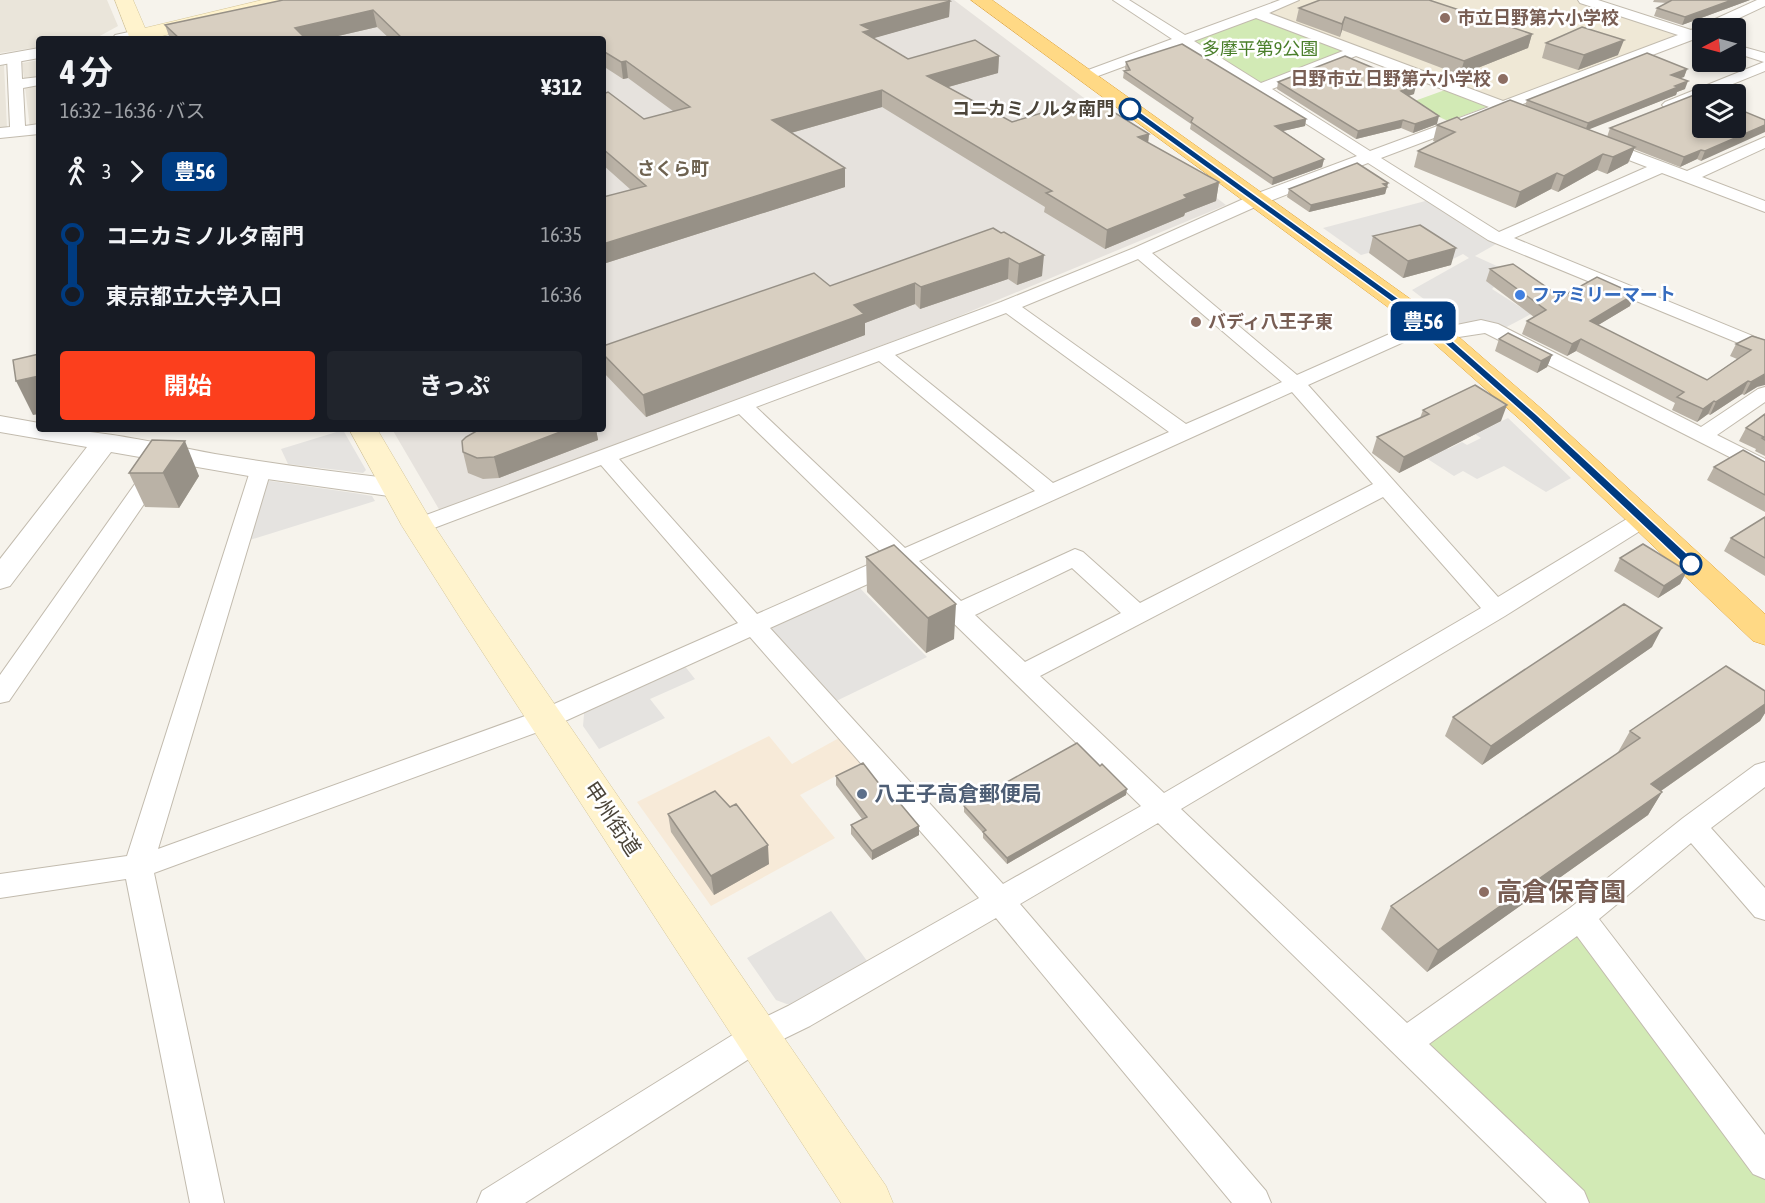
<!DOCTYPE html>
<html lang="ja">
<meta charset="utf-8">
<style>
:root{--surface:#171b24;--page:#20242c;--text:#f1f3f6;--muted:#9ea1a6;--accent:#fc3f1d}
body{margin:0;font-family:"Asap Condensed","Noto Sans JP",sans-serif;background:var(--page);color:var(--text);height:100vh;display:flex;flex-direction:column;font-size:22px;white-space:nowrap}
*{box-sizing:border-box;margin:0}
p{font-size:20px;color:var(--muted)}
.icon{flex:none;width:33px;height:33px;fill:none;stroke:currentColor;stroke-width:2;stroke-linecap:round;stroke-linejoin:round}
.map{position:relative;flex:1;overflow:hidden}
.details{position:absolute;left:36px;top:36px;width:570px;height:396px;display:flex;flex-direction:column;background:var(--surface);border-radius:6px;box-shadow:0 3px 9px #0003}
.details>*{flex:none}
.badge{padding:0 12px;border-radius:9px;font-size:21px;line-height:39px}
.needle{width:39px;rotate:264deg}
.controls{position:absolute;left:1692px;top:18px;display:grid;gap:12px}
.controls a{display:grid;place-items:center;width:54px;height:54px;border-radius:6px;background:var(--surface);box-shadow:0 3px 9px #0003;font-size:30px}
.map>.badge{position:absolute;translate:-50% -50%;box-shadow:0 0 0 3px #fff}
.legs{display:flex;align-items:center;gap:9px;height:66px;padding:0 24px;font-size:20px}
.legs p{margin-inline-start:auto}
.headline{display:flex;align-items:center;justify-content:space-between;height:102px;padding:0 24px}
h1{font-size:33px;font-weight:700;line-height:45px}
.action{display:flex;gap:12px;margin-top:auto;padding:12px 24px}
.action a{flex:1;height:69px;border-radius:6px;background:var(--accent);color:#fff;font-size:24px;font-weight:700;line-height:69px;text-align:center}
.action a+a{background:var(--page);color:var(--text)}
ul{padding:0 24px;list-style:none}
li{display:flex;align-items:center;gap:21px;height:60px;font-size:22px}
li i{display:grid;place-items:center;width:9px;height:100%;margin:0 8px;background:currentColor}
li i::after{content:'';width:15px;height:15px;margin:-8px;border:4px solid;border-radius:50%;background:var(--surface)}
li p{margin-inline-start:auto}
li:first-child i{background:linear-gradient(#0000 50%,currentColor 0)}
li:last-child i{background:linear-gradient(currentColor 50%,#0000 0)}
.map>svg:first-child{display:block}
.residential{fill:#eae5da}
.commercial{fill:#f7ead8}
.industrial{fill:#e6e2dd}
.education{fill:#efe8d6}
.green{fill:#d2eab5}
.parking{fill:#e5e3e0}
.lines{fill:none;stroke-linecap:round;stroke-linejoin:round}
.minor-casing{stroke:#c2bbae;stroke-width:2}
.tertiary-casing{stroke:#c2bbae;stroke-width:2}
.secondary-casing{stroke:#d6c79b;stroke-width:1}
.trunk-casing{stroke:#e0a43c;stroke-width:1}
.minor{fill:#fff;fill-rule:evenodd}
.tertiary{fill:#fff;fill-rule:evenodd}
.secondary{fill:#fff3cd;fill-rule:evenodd}
.trunk{fill:#ffd985;fill-rule:evenodd}
.wall{fill:#bab2a6}
.shaded-wall{fill:#979187}
.building{fill:#d8cfc1;stroke:#979187;stroke-width:1.5}
.line-1{fill:#003b80;stroke:#fff;stroke-width:1.5}
.education-dot{fill:#8d6e63;stroke:#fff;stroke-width:2}
.stop-1-dot{fill:#fff;stroke:#003b80;stroke-width:3}
.shop-dot{fill:#3f7fe0;stroke:#fff;stroke-width:2}
.service-dot{fill:#5c6f8a;stroke:#fff;stroke-width:2}
.labels{text-anchor:middle;stroke-width:5;stroke-linejoin:round;paint-order:stroke}
.far-education-label{font-size:18px;font-weight:bold;fill:#785e54;stroke:#fff;text-anchor:start}
.far-park-label{font-size:18px;fill:#4a7f2a;stroke:#fff}
.far-stop-label{font-size:18px;font-weight:bold;fill:#4b4439;stroke:#fff;text-anchor:end}
.far-neighbourhood-label{font-size:18px;font-weight:bold;fill:#6e6250;stroke:#fff}
.far-shop-label{font-size:18px;font-weight:bold;fill:#366cbe;stroke:#fff;text-anchor:start}
.service-label{font-size:21px;font-weight:bold;fill:#4e5e75;stroke:#fff;text-anchor:start}
.street-label{font-size:21px;fill:#4b4439;stroke:#fff}
.near-education-label{font-size:26px;font-weight:bold;fill:#785e54;stroke:#fff;text-anchor:start}
</style>
<div class="map">
<svg width="1765" height="1203" viewBox="0 0 1765 1203">
<rect width="100%" height="100%" fill="#f6f3ec"/>
<path class="residential" d="M0,0H107L118,26L98,37L39,39V47L0,53Z
M39,60V126L30,128L22,63Z
M4,65L7,128H0V66Z"/>
<path class="commercial" d="M848,733L870,758L800,795L835,838L711,906L637,802L769,736L792,764Z"/>
<path class="industrial" d="M324,0H954L1226,205L957,317L440,511L392,429H603V39H185Z"/>
<path class="education" d="M1292,0H1585L1693,36L1503,107L1256,13Z"/>
<path class="green" d="M1256,17L1341,48L1343,52L1262,82H1256L1194,42V39Z
M1445,90L1489,106L1448,121L1409,103Z
M1580,917L1765,1162V1203H1572L1405,1043Z"/>
<path class="parking" d="M1433,199L1498,243L1475,256L1512,273L1486,280L1494,287L1492,289L1531,314L1499,331L1463,329L1412,290L1469,258L1463,254L1449,261L1416,240L1361,255L1323,228Z
M1508,418L1571,478L1546,492L1504,466L1477,479L1463,471L1454,476L1406,445L1425,434L1448,449L1462,442L1467,445L1481,438L1475,434Z
M343,430L366,470L363,473L288,464L281,449Z
M257,479L354,493L372,496L375,501L237,544Z
M854,582L927,657L826,706L756,627Z
M680,660L695,679L650,699L665,718L599,749L583,726L584,714L577,705Z
M831,911L875,972L792,1006L776,1000L747,958Z"/>
<g class="lines">
<defs>
<path id="minor" d="M1113,0H1129L1185,35L1280,0H1299L1269,13L1503,101L1678,35L1580,3L1578,0H1598L1691,30L1757,0H1765V6L1718,28H1702V40H1692L1515,107L1514,112H1503L1381,158L1499,232L1647,167L1595,147L1593,144L1595,141H1607L1687,171L1765,137V148L1702,177L1765,201V212L1662,173L1514,238L1765,341V354L1488,240L1368,163L1262,204L1152,253L1297,375L1421,320H1435L1437,324L1435,328L1308,385L1498,597L1635,514L1643,512L1651,514L1654,519L1651,524L1505,616L1181,809L1407,1023L1570,908L1683,818L1755,765L1765,762V787L1711,828L1765,888V920L1755,917L1691,843L1599,919L1765,1135V1179L1753,1174L1577,936L1429,1044L1584,1191L1589,1203H1547L1158,823L1020,904L1266,1191L1271,1203H1232L996,918L810,1026L769,1046L525,1203H477L482,1191L747,1026L788,1006L979,898L750,637L554,726L154,873L224,1203H190L126,879L0,898V874L127,856L252,465L260,463L268,465L271,470L158,849L536,712L738,623L601,465L426,531L418,533L410,531L407,526L410,521L1001,302L1134,248L1250,196L1357,156L1182,45L1090,79H1080L1078,76L1080,73L1172,39ZM1256,18L1343,51L1261,83L1194,41ZM1356,56L1489,107L1370,151L1272,89ZM1138,259L1282,382L1186,424L1022,307ZM1006,313L1169,432L1053,483L895,355ZM879,361L1035,491L905,548L756,407ZM1292,392L1373,484L1140,603L1083,552L1075,549L961,601L919,561ZM739,414L886,557L757,614L619,459ZM1383,497L1481,608L1164,793L1040,676ZM1072,568L1121,613L1025,662L975,615ZM899,570L1141,806L1003,884L770,628Z
M1736,45L1765,53V71L1708,94H1702V97L1675,108H1665L1662,105L1665,102L1764,62L1736,53Z
M14,53L21,57L22,79L39,77V85L23,88L25,126L39,124V134L0,138V128L10,127L7,57Z
M1481,320L1498,324L1701,427L1758,389L1765,387V402L1717,435L1765,459V475L1485,333L1439,340L1432,338L1429,334L1432,330Z
M157,462L165,464L168,469L9,701L0,703V675L149,464Z"/>
<path id="tertiary" d="M138,30L144,31L147,35L144,39H112L115,35Z
M39,48V58L0,65V55Z
M0,416L39,423V429C99,429 156,443 215,454C275,464 335,472 396,479L406,482L410,488L406,494L396,497L260,478L111,452L10,586L0,589V559L87,447L0,432Z"/>
<path id="secondary" d="M115,0H133L145,28L262,0H294L291,4L150,39H130Z
M349,429H377L433,524L485,603L886,1186L893,1203H841L461,619L402,526Z"/>
<path id="trunk" d="M971,0H992L1437,318L1544,411L1765,614V645L1753,641L1524,423L1419,330Z"/>
</defs>
<use href="#minor" class="minor-casing"/>
<use href="#tertiary" class="tertiary-casing"/>
<use href="#secondary" class="secondary-casing"/>
<use href="#trunk" class="trunk-casing"/>
<use href="#minor" class="minor"/>
<use href="#tertiary" class="tertiary"/>
<use href="#secondary" class="secondary"/>
<use href="#trunk" class="trunk"/>
</g>
<path class="wall" d="M283,0L950,1L949,17L873,38L908,59L999,56L998,73L948,87L1012,122L1084,112L1149,134L1148,143L1219,182L1216,201L1185,213L1184,216L1105,249L1044,212L1045,207L882,107L791,133L845,168V187L603,264V197L631,190L603,165V94L644,119L673,111L628,78L623,79L606,68H603V39H390L377,27L325,39H170L165,25Z
M1654,0H1750L1682,25L1654,16L1657,8L1667,3L1653,2Z
M1299,8L1532,34L1528,48L1460,75L1342,30L1340,37L1296,21Z
M1546,43L1618,55L1578,70L1542,58Z
M1126,62L1306,119L1305,126L1283,131L1324,159L1322,167L1272,185L1190,129L1191,124L1123,78L1124,71H1126L1125,68Z
M1687,69L1684,77L1680,78L1685,89L1677,92L1676,95L1588,129L1607,137L1610,128H1736L1701,161L1697,159L1680,167L1634,149L1628,163L1607,174L1597,170L1558,192L1551,189L1515,208L1414,167L1418,151L1436,142L1433,141L1437,125L1461,120L1525,106L1527,100Z
M1278,82L1414,94L1408,96L1437,124L1413,133L1401,128L1356,139L1277,89Z
M1388,183L1385,194L1309,212L1287,197L1289,189Z
M993,228L1042,276L1017,285L1008,279L920,309L915,304L865,323V335L646,417L603,372V346L830,286Z
M1373,236L1451,265L1403,278L1369,253Z
M1490,269L1561,297L1630,306L1598,325L1707,380L1737,359L1730,356L1736,344L1752,336L1757,387L1744,395L1742,394L1710,415L1708,414L1697,422L1672,410L1675,403L1576,351L1567,356L1522,334L1527,321L1534,317L1486,281Z
M1499,339L1552,355L1547,367L1537,373L1495,351Z
M1423,410L1501,421L1399,473L1372,453L1377,437L1420,418Z
M1765,414V456L1755,451L1756,449L1739,441L1746,428Z
M480,429H596L598,440L499,478L483,479L468,473L463,452Z
M152,440L199,476L179,508L145,507L129,473Z
M1765,462V512L1707,480L1714,467Z
M1765,517V576L1724,551L1731,538Z
M866,557L954,639L926,653L867,592Z
M1620,558L1687,571L1680,584L1658,598L1614,571Z
M1652,647L1482,765L1445,736L1453,717Z
M1765,691V713L1760,721L1661,791L1662,792L1648,815L1427,972L1381,929L1391,906L1617,754L1630,731Z
M836,776L894,803L919,826V835L872,860L851,834V825L862,819L836,785Z
M1126,795L1007,864L983,838V833L964,812V806Z
M668,814L769,864L714,895L671,832Z"/>
<path class="shaded-wall" d="M1732,0H1750L1682,25L1685,17Z
M950,1L949,17L871,39L863,49L861,25Z
M373,10L377,27L325,39H298L295,28Z
M1345,17L1342,30L1340,37L1342,24Z
M1532,34L1528,48L1460,75L1464,61Z
M1624,40L1618,55L1578,70L1584,55Z
M604,50L606,68H603V51Z
M999,56L998,73L927,93V76Z
M626,61L628,78L623,79L621,62Z
M1687,69L1684,77L1669,82L1671,75Z
M1688,81L1685,89L1677,92L1676,95L1585,131L1588,123Z
M1416,86L1414,94L1399,99L1401,91Z
M882,90V107L773,138L772,120Z
M1439,116L1437,124L1413,133L1415,124Z
M1306,119L1305,126L1274,133L1275,126Z
M1403,120L1401,128L1356,139L1358,131Z
M1765,125V132L1701,161L1705,151Z
M1149,134L1147,152L1138,137Z
M1635,147L1628,163L1607,174L1613,157Z
M1701,150L1697,159L1680,167L1684,157Z
M1603,154L1597,170L1558,192L1564,176Z
M1324,159L1322,167L1272,185L1273,178Z
M845,168V187L603,264V244Z
M1557,173L1551,189L1515,208L1520,192Z
M1219,182L1216,201L1185,213L1184,216L1105,249L1107,230L1184,195Z
M1388,183L1385,194L1309,212L1311,205Z
M1456,248L1451,265L1403,278L1408,261Z
M1044,255L1042,276L1017,285L1019,264Z
M1009,258L1008,279L920,309L921,287Z
M915,283V304L865,323V335L646,417L643,395L854,305Z
M1635,294L1630,306L1585,333L1590,321Z
M1581,339L1576,351L1567,356L1572,344Z
M1552,355L1547,367L1537,373L1541,361Z
M1765,374V385L1757,387L1744,395L1751,382Z
M39,376V414L33,415L16,381Z
M1748,381L1742,394L1710,415L1716,402Z
M1714,401L1708,414L1697,422L1703,409Z
M1507,405L1501,421L1399,473L1404,457Z
M568,429H596L598,440L499,478L494,457Z
M185,441L199,476L179,508L163,473Z
M1687,571L1680,584L1658,598L1664,586Z
M956,604L954,639L926,653L928,618Z
M1662,628L1652,647L1482,765L1491,746Z
M1765,704V713L1760,721L1638,807L1651,784Z
M1127,789L1126,795L1007,864V858Z
M1662,792L1648,815L1427,972L1438,950Z
M919,826V835L872,860V851Z
M768,845L769,864L714,895L711,876Z"/>
<path class="building" d="M283,0H948L950,1L861,25L871,30L863,32L908,59L975,40L999,56L927,76L1012,122L1068,105L1084,112L1104,106L1149,134L1138,137L1219,182L1184,195L1187,198L1107,230L1046,193L1052,191L882,90L772,120L845,168L603,244V197L646,186L603,149V94L608,92L644,119L690,107L626,61L621,62L603,51V39H403L373,10L295,28L306,39H180L165,25Z
M1320,0H1429L1532,34L1464,61L1345,17L1342,24L1299,8Z
M1672,0H1732L1685,17L1657,8Z
M1582,27L1624,40L1584,55L1546,43Z
M1182,44L1306,119L1275,126L1324,159L1273,178L1191,122L1193,118L1124,71L1130,70L1126,62Z
M1647,53L1687,69L1671,75L1688,81L1675,86L1678,87L1588,123L1527,100Z
M1345,56L1416,86L1401,91L1439,116L1415,124L1403,120L1358,131L1278,82Z
M1699,93L1703,94L1702,128H1736V108L1765,120V125L1705,151L1701,150L1684,157L1610,128Z
M1510,100L1635,147L1613,157L1603,154L1564,176L1557,173L1520,192L1418,151L1455,132L1437,125L1457,117L1461,120Z
M1357,163L1388,183L1383,184L1387,187L1311,205L1289,189Z
M1420,225L1456,248L1408,261L1373,236Z
M993,228L1001,233L1004,232L1044,255L1019,264L1009,258L921,287L915,283L854,305L864,314L643,395L603,354V346L814,273L830,286Z
M1513,264L1561,297L1597,277L1635,294L1590,321L1707,380L1751,350L1736,344L1752,336L1765,340V374L1751,382L1748,381L1716,402L1714,401L1703,409L1677,397L1684,392L1581,339L1572,344L1527,321L1546,310L1490,269Z
M1508,333L1552,355L1541,361L1499,339Z
M39,354V376L16,381L13,360Z
M1475,385L1507,405L1404,457L1377,437L1429,414L1423,410Z
M1765,414V440L1762,438L1764,437L1746,428Z
M480,429H568L494,457L477,458L463,452L462,441L466,437Z
M152,440L185,441L163,473H129Z
M1743,450L1765,462V495L1714,467Z
M1765,517V558L1731,538Z
M1643,544L1687,571L1664,586L1620,558Z
M894,545L956,604L928,618L866,557Z
M1624,604L1662,628L1491,746L1453,717Z
M1726,666L1765,691V704L1651,784L1662,792L1438,950L1391,906L1640,738L1630,731Z
M1077,743L1100,766L1102,764L1127,789L1007,858L983,832L986,830L964,806Z
M863,763L894,803L898,801L919,826L872,851L851,825L867,817L836,776Z
M715,791L730,807L736,804L768,845L711,876L668,814Z"/>
<path class="line-1" d="M1128,107H1133L1431,322L1537,415L1695,561V567H1687L1530,419L1425,326L1128,111Z"/>
<g class="education-dot">
<circle cx="1445" cy="18" r="6"/>
<circle cx="1503" cy="79" r="6"/>
<circle cx="1196" cy="322" r="6"/>
<circle cx="1484" cy="892" r="6"/>
</g>
<g class="stop-1-dot">
<circle cx="1130" cy="109" r="10"/>
<circle cx="1691" cy="564" r="10"/>
</g>
<circle class="shop-dot" cx="1520" cy="295" r="6"/>
<circle class="service-dot" cx="862" cy="794" r="6"/>
<g class="labels">
<g class="far-education-label">
<text x="1457" y="24">市立日野第六小学校</text>
<text x="1491" y="85" text-anchor="end">日野市立 日野第六小学校</text>
<text x="1208" y="328">バディ八王子東</text>
</g>
<g class="far-park-label">
<text x="1260" y="55">多摩平第9公園</text>
</g>
<g class="far-stop-label">
<text x="1114" y="115">コニカミノルタ南門</text>
</g>
<g class="far-neighbourhood-label">
<text x="673" y="175">さくら町</text>
</g>
<g class="far-shop-label">
<text x="1532" y="301">ファミリーマート</text>
</g>
<g class="service-label">
<text x="874" y="801">八王子高倉郵便局</text>
</g>
<g class="street-label">
<text transform="translate(612 819) rotate(56)" y="7">甲州街道</text>
</g>
<g class="near-education-label">
<text x="1496" y="901">高倉保育園</text>
</g>
</g>
</svg>
<div class="controls">
<a><svg class="needle" viewBox="-14 -14 28 28"><path d="M0-13l5 13h-10z" fill="#e53935"/><path d="M0 13l5-13h-10z" fill="#9ea1a6"/></svg></a>
<a><svg class="icon" aria-label="layers" viewBox="0 0 24 24"><path d="M12 4l9 5-9 5-9-5zM3 14l9 5 9-5"/></svg></a>
</div>
<b class="badge" style="left:1423px;top:321px;background:#003b80;color:#fff">豊56</b>
<section class="details">
<div class="headline"><div><h1>4 分</h1><p>16:32 – 16:36 · バス</p></div><b>¥312</b></div>
<div class="legs"><svg class="icon" aria-label="walk" viewBox="0 0 24 24"><circle cx="13" cy="4" r="2"/><path d="M13 8l-2 6 4 7M11 14l-3 7M7 12l3-4h3l4 4"/></svg>3<svg class="icon" aria-label="forward" viewBox="0 0 24 24"><path d="M9 5l7 7-7 7"/></svg><b class="badge" style="background:#003b80;color:#fff">豊56</b></div>
<ul>
<li><i style="color:#003b80"></i><b>コニカミノルタ南門</b><p>16:35</p></li>
<li><i style="color:#003b80"></i><b>東京都立大学入口</b><p>16:36</p></li>
</ul>
<div class="action"><a>開始</a><a>きっぷ</a></div>
</section>
</div>
